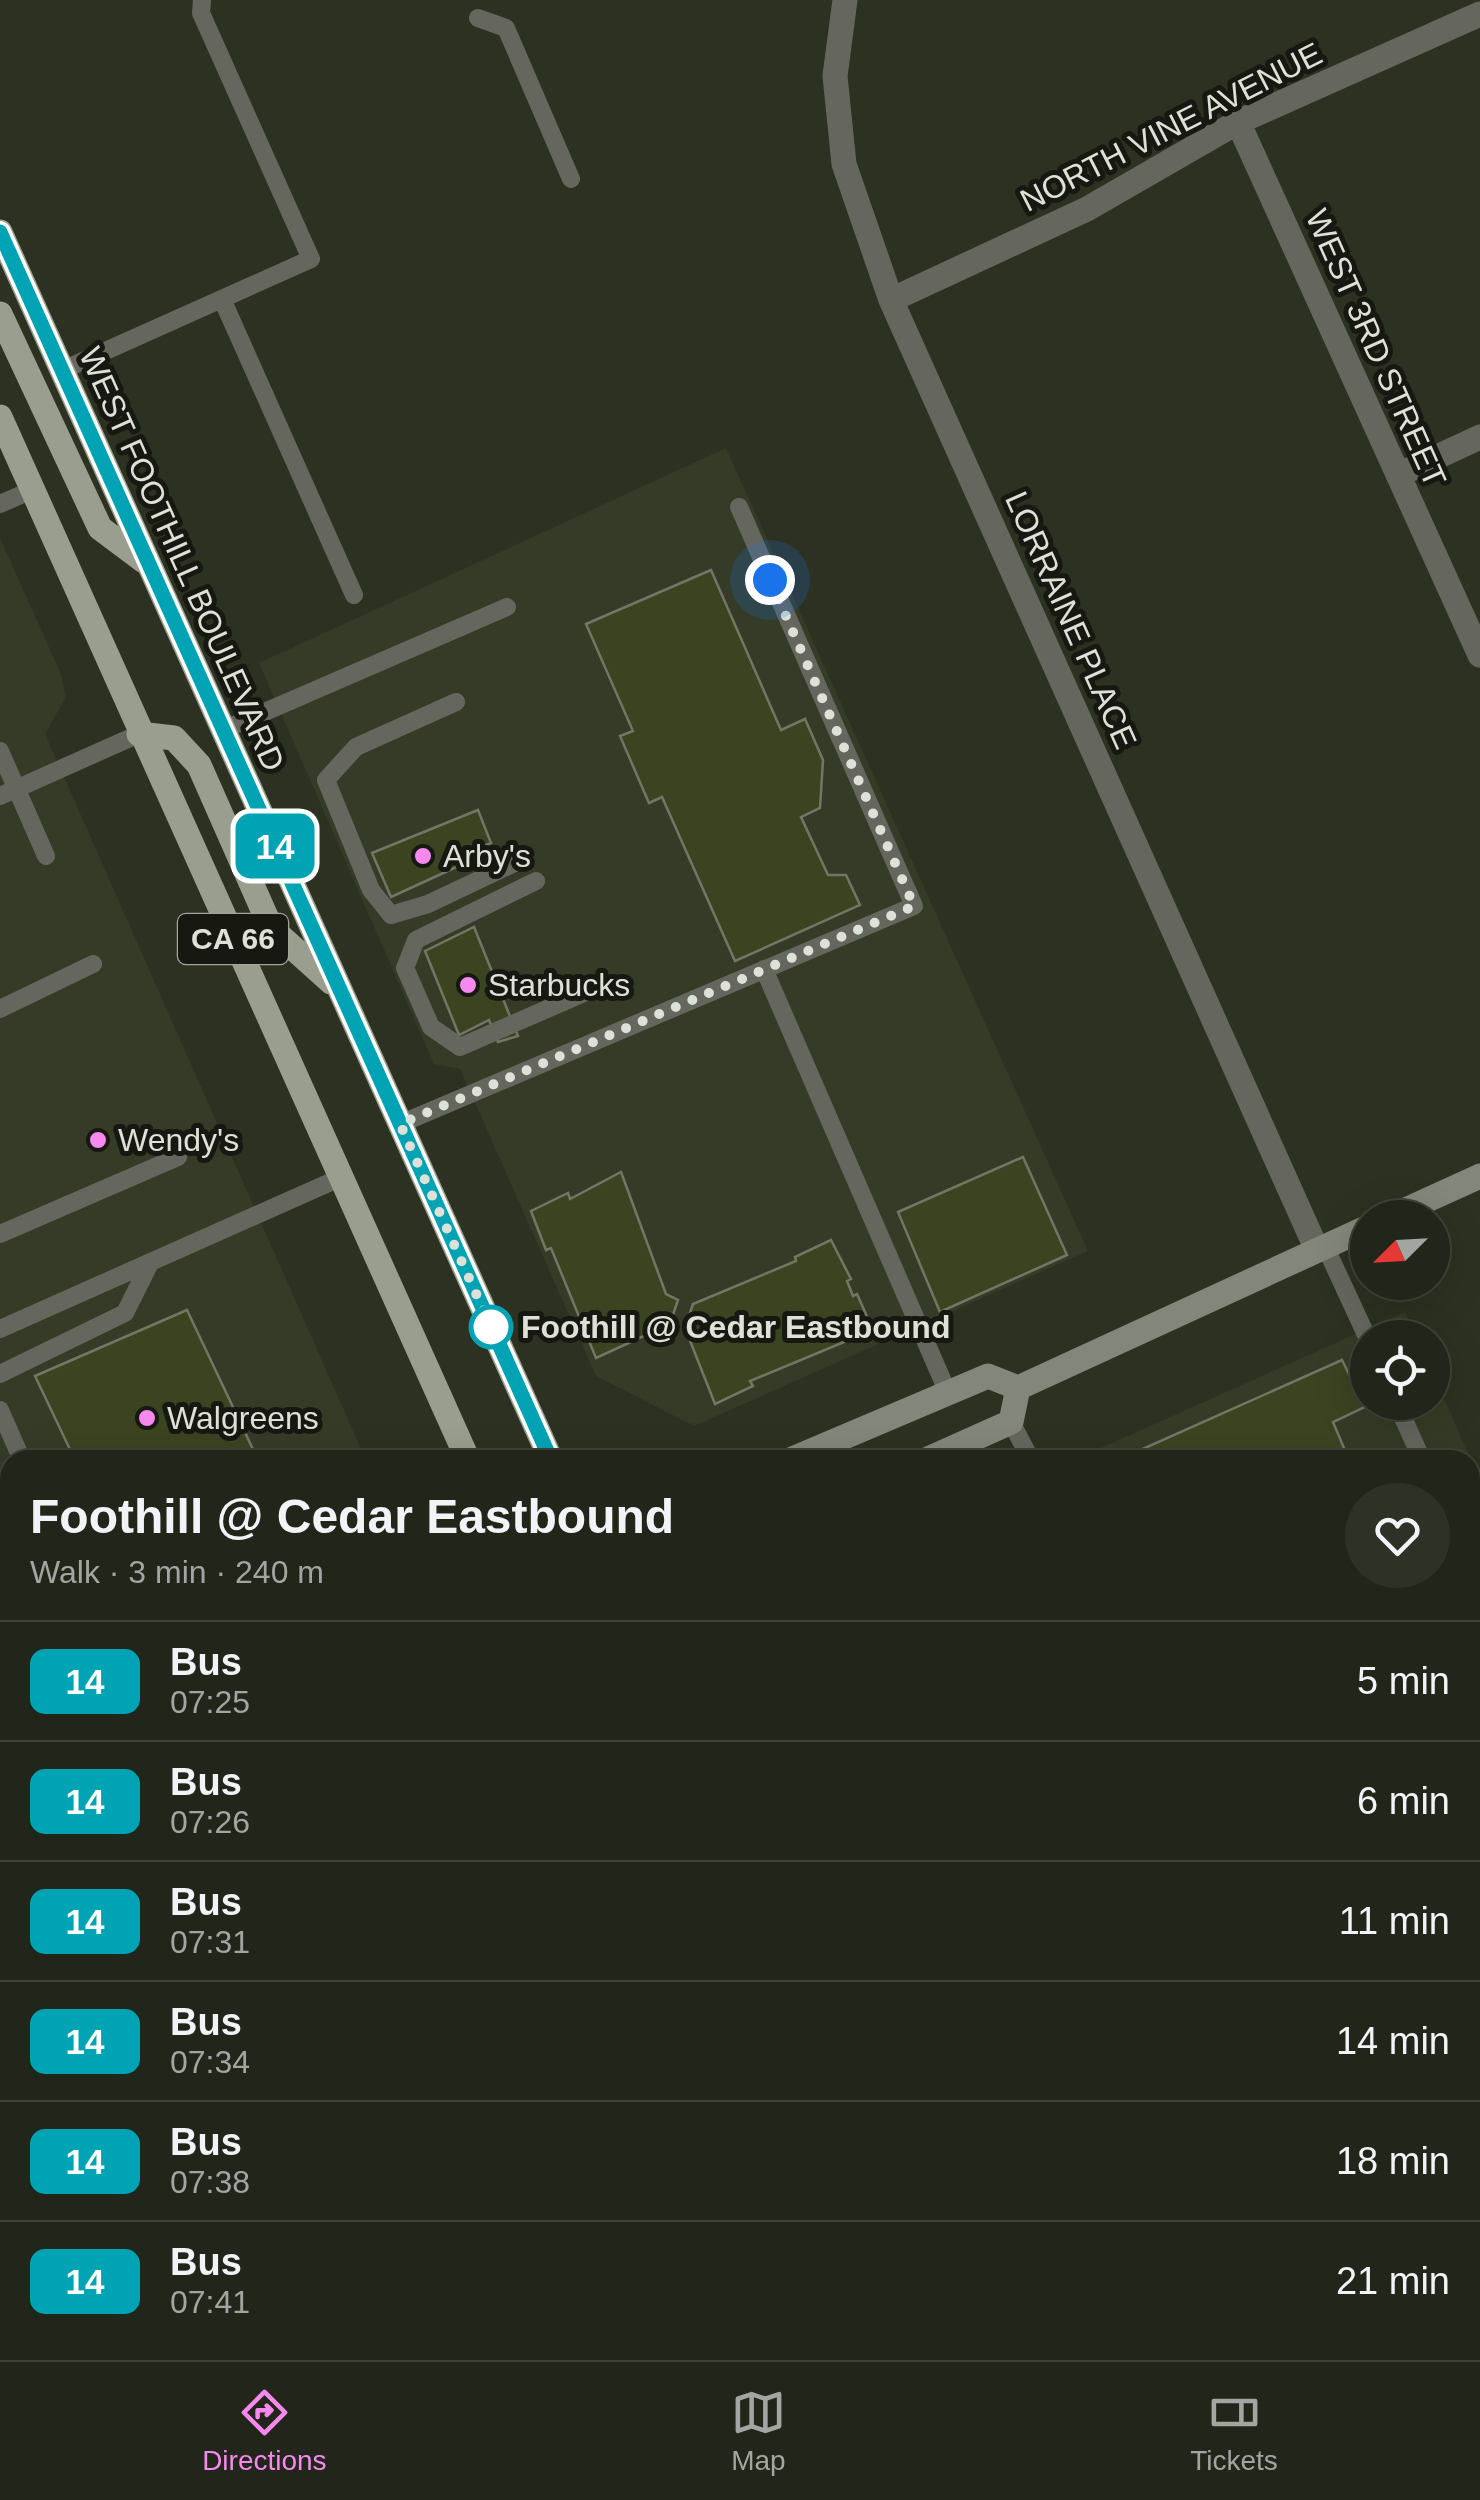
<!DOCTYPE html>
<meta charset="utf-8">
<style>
:root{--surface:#222519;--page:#2e3126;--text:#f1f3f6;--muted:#a2a5a2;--line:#3f4238;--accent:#f589ee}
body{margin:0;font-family:Arial,sans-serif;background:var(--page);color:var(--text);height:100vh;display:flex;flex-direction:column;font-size:38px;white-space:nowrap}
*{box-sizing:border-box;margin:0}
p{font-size:32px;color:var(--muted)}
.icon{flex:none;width:55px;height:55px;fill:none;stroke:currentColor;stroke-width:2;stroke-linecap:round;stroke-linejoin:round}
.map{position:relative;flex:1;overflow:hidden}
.panel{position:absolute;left:0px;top:1450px;width:1480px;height:910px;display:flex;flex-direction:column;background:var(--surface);border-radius:30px 30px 0 0;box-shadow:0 10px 40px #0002,0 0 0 2px var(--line)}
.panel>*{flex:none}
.badge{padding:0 20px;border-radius:15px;font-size:35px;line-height:65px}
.needle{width:65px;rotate:246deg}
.fabs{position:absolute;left:1350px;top:1200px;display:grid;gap:20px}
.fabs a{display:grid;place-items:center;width:100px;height:100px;border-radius:50%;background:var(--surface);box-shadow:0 10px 40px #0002,0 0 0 2px var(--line);font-size:50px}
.you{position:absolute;width:50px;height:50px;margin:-25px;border:8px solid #fff;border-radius:50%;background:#1a73e8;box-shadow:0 0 0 15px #1a73e833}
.map>.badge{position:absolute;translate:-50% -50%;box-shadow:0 0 0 5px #fff}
.round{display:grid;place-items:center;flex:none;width:105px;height:105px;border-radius:52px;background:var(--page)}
.summary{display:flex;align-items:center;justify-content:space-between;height:170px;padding:0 30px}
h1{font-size:48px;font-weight:600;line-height:75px}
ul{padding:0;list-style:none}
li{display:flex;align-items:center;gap:30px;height:120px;padding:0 30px;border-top:2px solid var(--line)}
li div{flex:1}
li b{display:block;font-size:38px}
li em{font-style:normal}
li .badge{min-width:110px;font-weight:700;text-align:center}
.menu{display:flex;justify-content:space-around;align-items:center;height:140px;border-top:2px solid var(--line);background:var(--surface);font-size:28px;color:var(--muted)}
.menu a{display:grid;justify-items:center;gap:5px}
.menu .current{color:var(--accent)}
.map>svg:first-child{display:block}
.built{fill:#353b26}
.building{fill:#3b4321;stroke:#727765;stroke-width:2.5}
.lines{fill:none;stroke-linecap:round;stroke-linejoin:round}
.lane{stroke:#65675f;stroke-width:18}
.street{stroke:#65675f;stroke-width:25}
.secondary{stroke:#83867a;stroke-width:25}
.primary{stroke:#9a9e8f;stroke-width:25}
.line-casing{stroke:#fff;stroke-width:22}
.line{stroke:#00a3b4;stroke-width:15}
.walk{stroke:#dee1d7;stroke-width:10;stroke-dasharray:0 18}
.poi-dot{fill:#f589ee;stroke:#161811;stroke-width:4}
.stop-dot{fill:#fff;stroke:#00a3b4;stroke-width:5}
.labels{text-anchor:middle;stroke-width:10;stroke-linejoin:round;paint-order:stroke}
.shield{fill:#161811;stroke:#a2a59c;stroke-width:2.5}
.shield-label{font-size:30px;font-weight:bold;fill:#dee1d7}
.street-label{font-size:32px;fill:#dee1d7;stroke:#161811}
.poi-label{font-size:32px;fill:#dee1d7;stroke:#161811;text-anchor:start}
.stop-label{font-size:32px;font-weight:bold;fill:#dee1d7;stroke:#161811;text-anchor:start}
</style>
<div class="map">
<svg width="1480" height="2360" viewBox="0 0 1480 2360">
<rect width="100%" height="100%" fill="#2d3121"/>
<path class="built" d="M726,448L1088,1251L694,1426L596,1376L460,1069L434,1064L259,663Z
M0,538L61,674L66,697L45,734L366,1460H10V1703L0,1708Z
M1405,1312L1417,1337L1368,1338V1402H1432L1433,1373L1480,1481V2360H1029L1025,2350H1470V1460H1074Z
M10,1930V2350H806L811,2360H0V1934Z"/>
<path class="building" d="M711,570L781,730L805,719L823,760L820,808L801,817L828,875H846L860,905L735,961L662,797L649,803L620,736L633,731L586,624Z
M478,810L491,843L470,852L476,858L391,897L372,853Z
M474,927L518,1036L498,1042L489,1020L459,1035L425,951Z
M1023,1157L1067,1255L940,1312L898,1212Z
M621,1172L666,1294L678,1300L670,1324L596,1358L551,1248L546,1250L531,1211L568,1193L570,1199Z
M831,1240L851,1279L847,1281L853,1296L857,1294L873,1330L750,1381L753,1386L715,1404L685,1328L693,1304L796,1261L795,1257Z
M187,1310L258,1460H75L35,1376Z
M1342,1360L1365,1407L1333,1422L1349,1460H1118Z
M10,2133V2350H108L113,2360H0V2138Z"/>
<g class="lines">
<path class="lane" d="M478,18L506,28L571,179
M222,299L354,595
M63,370L311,259L201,13L202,0
M0,504L32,490
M456,702L356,747L326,780L371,890L391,915L428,904L525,858
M223,730L507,607
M0,751L46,856
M0,796L139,734
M536,881L416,940L405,968L431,1027L460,1047L586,992
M764,969L948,1393
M0,1009L93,964
M400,1124L914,906L739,507
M0,1234L178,1157
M1325,1246L1368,1339
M0,1329L342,1177
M0,1374L125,1313L150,1263
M1396,1402L1422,1460
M0,1410L22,1460
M1011,1422L1031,1460
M1470,1565L1480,1587
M0,1661L10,1683
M1470,1853L1480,1848
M0,1955L10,1972
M190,2350L194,2360
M542,2350L546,2360
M772,2350L779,2360
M1196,2350L1201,2360
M252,2360L273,2350
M502,2360L506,2350
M1113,2360L1136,2350"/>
<path class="street" d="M845,0L835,76L844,164L891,300L1317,1250
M1238,122L1480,655
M891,300L1087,209L1238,122L1480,14
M1398,475L1480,437"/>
<path class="secondary" d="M1388,1218L1480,1176
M790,1460L988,1376L1018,1388L1368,1227
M926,1460L1011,1422L1018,1388
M0,1815L10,1811
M0,1846L10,1842
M0,1869L10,1864"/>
<path class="primary" d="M0,232L551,1460
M0,314L100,528L144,561
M0,417L468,1460
M139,734L174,738L199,765L271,928L331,982
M867,2350L871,2360
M938,2350L943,2360"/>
</g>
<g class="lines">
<defs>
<path id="line" d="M0,232L551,1460"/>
</defs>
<use href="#line" class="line-casing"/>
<use href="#line" class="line"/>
<path class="walk" d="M491,1327L400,1124L914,906L770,580"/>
</g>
<g class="poi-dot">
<circle cx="423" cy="856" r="10"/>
<circle cx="468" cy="985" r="10"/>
<circle cx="98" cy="1140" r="10"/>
<circle cx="147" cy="1418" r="10"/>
</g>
<circle class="stop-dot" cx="491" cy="1327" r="20"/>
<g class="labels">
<rect class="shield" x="178" y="914" width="110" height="50" rx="8"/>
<g class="shield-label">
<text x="233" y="949">CA 66</text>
</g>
<g class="street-label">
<text transform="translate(1171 127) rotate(-27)" y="11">NORTH VINE AVENUE</text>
<text transform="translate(1376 348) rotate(66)" y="11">WEST 3RD STREET</text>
<text transform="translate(182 559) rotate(66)" y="11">WEST FOOTHILL BOULEVARD</text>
<text transform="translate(1071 620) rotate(66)" y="11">LORRAINE PLACE</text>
</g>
<g class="poi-label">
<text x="443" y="867">Arby's</text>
<text x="488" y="996">Starbucks</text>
<text x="118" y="1151">Wendy's</text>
<text x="167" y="1429">Walgreens</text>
</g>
<g class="stop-label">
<text x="521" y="1338">Foothill @ Cedar Eastbound</text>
</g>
</g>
</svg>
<div class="fabs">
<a><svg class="needle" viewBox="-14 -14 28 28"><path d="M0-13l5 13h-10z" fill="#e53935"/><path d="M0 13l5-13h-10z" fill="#a2a5a2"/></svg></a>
<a><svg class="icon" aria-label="locate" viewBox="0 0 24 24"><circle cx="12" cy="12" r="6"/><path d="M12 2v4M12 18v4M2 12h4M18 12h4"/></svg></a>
</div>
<div class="you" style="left:770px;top:580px"></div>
<b class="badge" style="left:275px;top:846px;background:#00a3b4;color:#fff">14</b>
<section class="panel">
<div class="summary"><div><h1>Foothill @ Cedar Eastbound</h1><p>Walk · 3 min · 240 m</p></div><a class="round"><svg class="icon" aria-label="heart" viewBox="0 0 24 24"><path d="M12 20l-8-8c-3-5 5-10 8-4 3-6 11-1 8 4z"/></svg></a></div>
<ul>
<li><span class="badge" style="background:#00a3b4;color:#fff">14</span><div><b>Bus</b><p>07:25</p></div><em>5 min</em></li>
<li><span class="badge" style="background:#00a3b4;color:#fff">14</span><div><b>Bus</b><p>07:26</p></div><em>6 min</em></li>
<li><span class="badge" style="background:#00a3b4;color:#fff">14</span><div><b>Bus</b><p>07:31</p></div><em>11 min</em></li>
<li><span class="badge" style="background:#00a3b4;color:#fff">14</span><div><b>Bus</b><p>07:34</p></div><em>14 min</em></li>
<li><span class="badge" style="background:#00a3b4;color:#fff">14</span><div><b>Bus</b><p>07:38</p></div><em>18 min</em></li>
<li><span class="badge" style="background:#00a3b4;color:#fff">14</span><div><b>Bus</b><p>07:41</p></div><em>21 min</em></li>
</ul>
</section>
</div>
<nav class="menu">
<a class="current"><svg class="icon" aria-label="directions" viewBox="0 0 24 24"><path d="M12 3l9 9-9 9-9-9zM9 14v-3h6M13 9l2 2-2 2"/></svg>Directions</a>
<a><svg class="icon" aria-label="map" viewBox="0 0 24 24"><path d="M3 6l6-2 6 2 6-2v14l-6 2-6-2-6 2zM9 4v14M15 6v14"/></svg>Map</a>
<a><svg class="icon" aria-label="tickets" viewBox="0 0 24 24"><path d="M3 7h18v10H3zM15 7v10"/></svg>Tickets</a>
</nav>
